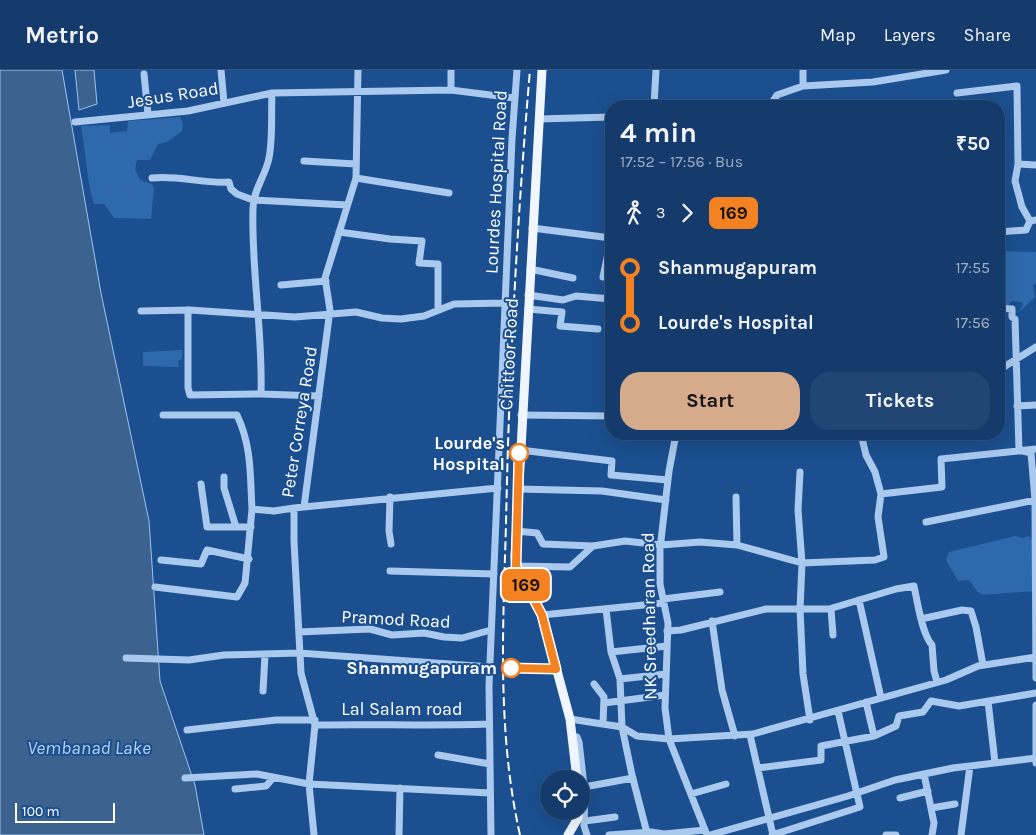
<!DOCTYPE html>
<meta charset="utf-8">
<style>
:root{--surface:#143b6b;--page:#214673;--text:#f1f3f6;--muted:#9dadc1;--line:#33557e;--accent:#d6ab8b}
body{margin:0;font-family:Karla,sans-serif;background:var(--page);color:var(--text);height:100vh;display:flex;flex-direction:column;font-size:19px;white-space:nowrap}
*{box-sizing:border-box;margin:0}
p{font-size:16px;color:var(--muted)}
.icon{flex:none;width:28px;height:28px;fill:none;stroke:currentColor;stroke-width:2;stroke-linecap:round;stroke-linejoin:round}
.map{position:relative;flex:1;overflow:hidden}
.drawer{position:absolute;left:605px;top:30px;width:400px;height:340px;display:flex;flex-direction:column;background:var(--surface);border-radius:20px;box-shadow:0 5px 20px #0002,0 0 0 1px var(--line)}
.drawer>*{flex:none}
.badge{padding:0 10px;border-radius:8px;font-size:18px;line-height:32px}
.buttons{position:absolute;left:540px;top:700px;display:grid;gap:10px}
.buttons a{display:grid;place-items:center;width:50px;height:50px;border-radius:50%;background:var(--surface);box-shadow:0 5px 20px #0002,0 0 0 1px var(--line);font-size:25px}
.scale{position:absolute;left:15px;bottom:12px;width:100px;box-sizing:border-box;padding-left:5px;border:2px solid #fff;border-top:0;font-size:14px;line-height:18px;white-space:nowrap;color:#fff;-webkit-text-stroke:4px #1b4f8f;paint-order:stroke}
.map>.badge{position:absolute;translate:-50% -50%;box-shadow:0 0 0 2px #fff}
.legs{display:flex;align-items:center;gap:8px;height:55px;padding:0 15px;font-size:16px}
.legs p{margin-inline-start:auto}
.summary{display:flex;align-items:center;justify-content:space-between;height:85px;padding:0 15px}
h1{font-size:28px;font-weight:700;line-height:38px}
.button{display:flex;gap:10px;margin-top:auto;padding:10px 15px}
.button a{flex:1;height:58px;border-radius:20px;background:var(--accent);color:#111;font-size:20px;font-weight:700;line-height:58px;text-align:center}
.button a+a{background:var(--page);color:var(--text)}
ul{padding:0 15px;list-style:none}
li{display:flex;align-items:center;gap:18px;height:55px;font-size:19px}
li i{display:grid;place-items:center;width:8px;height:100%;margin:0 6px;background:currentColor}
li i::after{content:'';width:12px;height:12px;margin:-6px;border:4px solid;border-radius:50%;background:var(--surface)}
li p{margin-inline-start:auto}
li:first-child i{background:linear-gradient(#0000 50%,currentColor 0)}
li:last-child i{background:linear-gradient(currentColor 50%,#0000 0)}
header{display:flex;align-items:center;gap:30px;box-sizing:border-box;height:70px;padding:0 25px;background:var(--surface);border-bottom:1px solid var(--line)}
header strong{font-size:24px}
nav{display:flex;gap:28px;margin-inline-start:auto;font-size:18px}
.map>svg:first-child{display:block}
.green{fill:#2e69ad}
.water{fill:#3c6290;stroke:#9cc4f0}
.lines{fill:none;stroke-linecap:round;stroke-linejoin:round}
.minor{stroke:#a9c9ee;stroke-width:7}
.major{stroke:#f0f6ff;stroke-width:9}
.rail{stroke:#fff;stroke-width:2;stroke-dasharray:9 4;stroke-linecap:butt}
.line-1-casing{stroke:#fff;stroke-width:11}
.line-1{stroke:#f58220;stroke-width:8}
.stop-1-dot{fill:#fff;stroke:#f58220;stroke-width:2.5}
.labels{text-anchor:middle;stroke-width:4;stroke-linejoin:round;paint-order:stroke}
.street-label{font-size:18px;fill:#fff;stroke:#1b4f8f}
.stop-label{font-size:18px;font-weight:bold;fill:#fff;stroke:#1b4f8f;text-anchor:end}
.water-label{font-size:19px;font-style:italic;fill:#b5d3f5;stroke:#1b4f8f}
</style>
<header>
<strong>Metrio</strong>
<nav><a>Map</a><a>Layers</a><a>Share</a></nav>
</header>
<div class="map">
<svg width="1036" height="765" viewBox="0 0 1036 765">
<rect width="100%" height="100%" fill="#1b4f8f"/>
<path class="green" d="M180,47L183,53L182,61L167,72L158,74L150,90H137L135,99L140,110L152,114L154,118L151,149L114,148L104,134H94C86,109 86,82 81,56L110,55V63L127,61L128,51Z
M999,181L1036,182V214L1033,215L1035,227L1019,242L1023,234L1021,232L1012,231L1008,235L999,236Z
M182,280V289L178,291L179,297L143,296V282Z
M1015,466L1023,468L1029,466L1032,470L1033,522C1022,521 985,526 981,524C974,520 974,514 968,510L958,511L946,490L949,482Z"/>
<path class="water" d="M0,0H62L101,223L149,451L160,611L195,715L204,765H0Z
M75,0H94L97,34L79,40Z"/>
<g class="lines">
<path class="minor" d="M221,0L224,33
M803,0V16
M144,4L148,44
M451,20V0
M957,23L1017,16L1018,94L1015,111L1022,137L1030,151
M654,36L656,0
M770,36L777,25L803,16L873,12L946,0
M539,49L611,47
M75,52L188,41L272,23L451,20L514,28
M304,91L356,94
M1018,94L1036,95
M152,108C179,105 203,114 229,112L231,119L237,124L253,130L347,135
M356,108L449,123
M532,158L611,168
M339,162L390,169L422,171L419,193L438,194V240
M999,162L1026,160L1030,151L1036,150
M530,199L573,208
M603,207L611,169
M281,215L326,211
M528,225L563,230L576,226L611,229
M999,238L1012,239V247L1015,249L1019,380L1031,383L1035,430L1036,608
M528,239L562,242L560,256L598,259
M188,240V318L190,325L261,324L319,326
M141,241L190,240L295,247L356,242L382,248L401,249L424,246L454,234L505,233
M999,300L1036,277
M261,324C263,261 251,200 253,138C253,120 266,105 269,88C273,67 271,44 272,23
M1017,336L1036,335
M163,345H237C252,377 250,405 252,439
M521,345L611,346
M606,346L611,337
M676,364L669,401L660,479V514L668,553L665,638L669,669L707,765
M520,380L612,391L611,405L668,410
M800,402L798,440L802,493L800,539L803,604L810,650
M224,407V418L236,457
M201,414L207,457H251
M518,419L602,421L666,430
M881,424L942,417L941,389L1036,379
M390,427L389,461L391,474
M736,427L737,475
M304,437L498,418
M926,452L1036,430
M516,461L537,463L543,474L593,476L625,471L661,475L700,472L737,475L802,493L875,490L884,487L878,447L881,424L875,402L866,385L861,364
M161,490L201,494L207,480L249,489
M516,496L570,497L593,476
M390,501L494,504
M155,517L237,527L245,513L246,503L252,439L274,441L294,438
M663,529L720,522
M859,530L881,628
M606,539L611,582L620,609L622,657L632,705L647,763
M831,539L833,565
M542,545L664,533
M921,549L962,540L971,541L976,557L983,595
M712,551L722,620L735,666
M667,561L681,560L766,539H829L896,519L914,516C917,530 922,565 932,575L934,601L937,612
M299,562L370,559L392,565L424,563L444,567L462,568L491,560
M611,582L667,576
M126,588L189,590L224,585L299,583L490,597
M511,597L556,599
M620,609L666,604
M594,614L604,627L603,654
M263,621L265,585
M988,631L995,693
M604,633L665,625
M570,649L622,657L637,666L669,669L753,664L946,610L978,596L1036,587
M315,655C374,654 431,656 489,654
M187,660L276,650H315
M750,665L773,765
M572,666L577,667L579,672L585,724L584,756L587,765
M874,666L896,656L899,646L923,642L931,631L959,636L1036,623
M438,685L490,694
M1036,688V635
M758,698L821,690V676L874,666L866,632
M924,704L934,753L932,765
M185,708L257,704L309,714L490,723
M584,717L633,708
M235,719L266,716L273,708
M691,724L726,714
M900,728L928,721
M931,738L955,734
M585,751L615,747
M314,765L309,714L315,655L301,603L294,471V438L304,437L330,240L325,208L356,108L358,0
M399,765L400,718
M491,765L489,616L512,69L517,0
M609,765L651,762L664,764L705,760
M710,765L848,726L895,710L953,698L1036,688V693
M772,765L860,737L838,641
M886,765H896
M961,765L970,696"/>
<path class="major" d="M542,0L515,487L516,496L542,545L570,649L577,709
M568,765L578,748L579,741"/>
<path class="rail" d="M520,765C497,663 503,558 506,454C509,303 517,151 530,0"/>
</g>
<g class="lines">
<defs>
<path id="line-1" d="M511,598L556,599L542,545L516,496L519,383"/>
</defs>
<use href="#line-1" class="line-1-casing"/>
<use href="#line-1" class="line-1"/>
</g>
<g class="stop-1-dot">
<circle cx="519" cy="383" r="9"/>
<circle cx="511" cy="598" r="9"/>
</g>
<g class="labels">
<g class="street-label">
<text transform="translate(173 25) rotate(-9)" y="6">Jesus Road</text>
<text transform="translate(496 112) rotate(-87)" y="6">Lourdes Hospital Road</text>
<text transform="translate(509 284) rotate(-87)" y="6">Chittoor Road</text>
<text transform="translate(299 352) rotate(-81)" y="6">Peter Correya Road</text>
<text transform="translate(649 546) rotate(-91)" y="6">NK Sreedharan Road</text>
<text transform="translate(396 549) rotate(3)" y="6">Pramod Road</text>
<text x="402" y="645">Lal Salam road</text>
</g>
<g class="stop-label">
<text x="505" y="379">Lourde's<tspan x="505" dy="21">Hospital</tspan></text>
<text x="497" y="604">Shanmugapuram</text>
</g>
<g class="water-label">
<text x="89" y="684">Vembanad Lake</text>
</g>
</g>
</svg>
<div class="buttons">
<a><svg class="icon" aria-label="locate" viewBox="0 0 24 24"><circle cx="12" cy="12" r="6"/><path d="M12 2v4M12 18v4M2 12h4M18 12h4"/></svg></a>
</div>
<div class="scale">100 m</div>
<b class="badge" style="left:526px;top:515px;background:#f58220;color:#111">169</b>
<section class="drawer">
<div class="summary"><div><h1>4 min</h1><p>17:52 – 17:56 · Bus</p></div><b>₹50</b></div>
<div class="legs"><svg class="icon" aria-label="walk" viewBox="0 0 24 24"><circle cx="13" cy="4" r="2"/><path d="M13 8l-2 6 4 7M11 14l-3 7M7 12l3-4h3l4 4"/></svg>3<svg class="icon" aria-label="forward" viewBox="0 0 24 24"><path d="M9 5l7 7-7 7"/></svg><b class="badge" style="background:#f58220;color:#111">169</b></div>
<ul>
<li><i style="color:#f58220"></i><b>Shanmugapuram</b><p>17:55</p></li>
<li><i style="color:#f58220"></i><b>Lourde's Hospital</b><p>17:56</p></li>
</ul>
<div class="button"><a>Start</a><a>Tickets</a></div>
</section>
</div>
